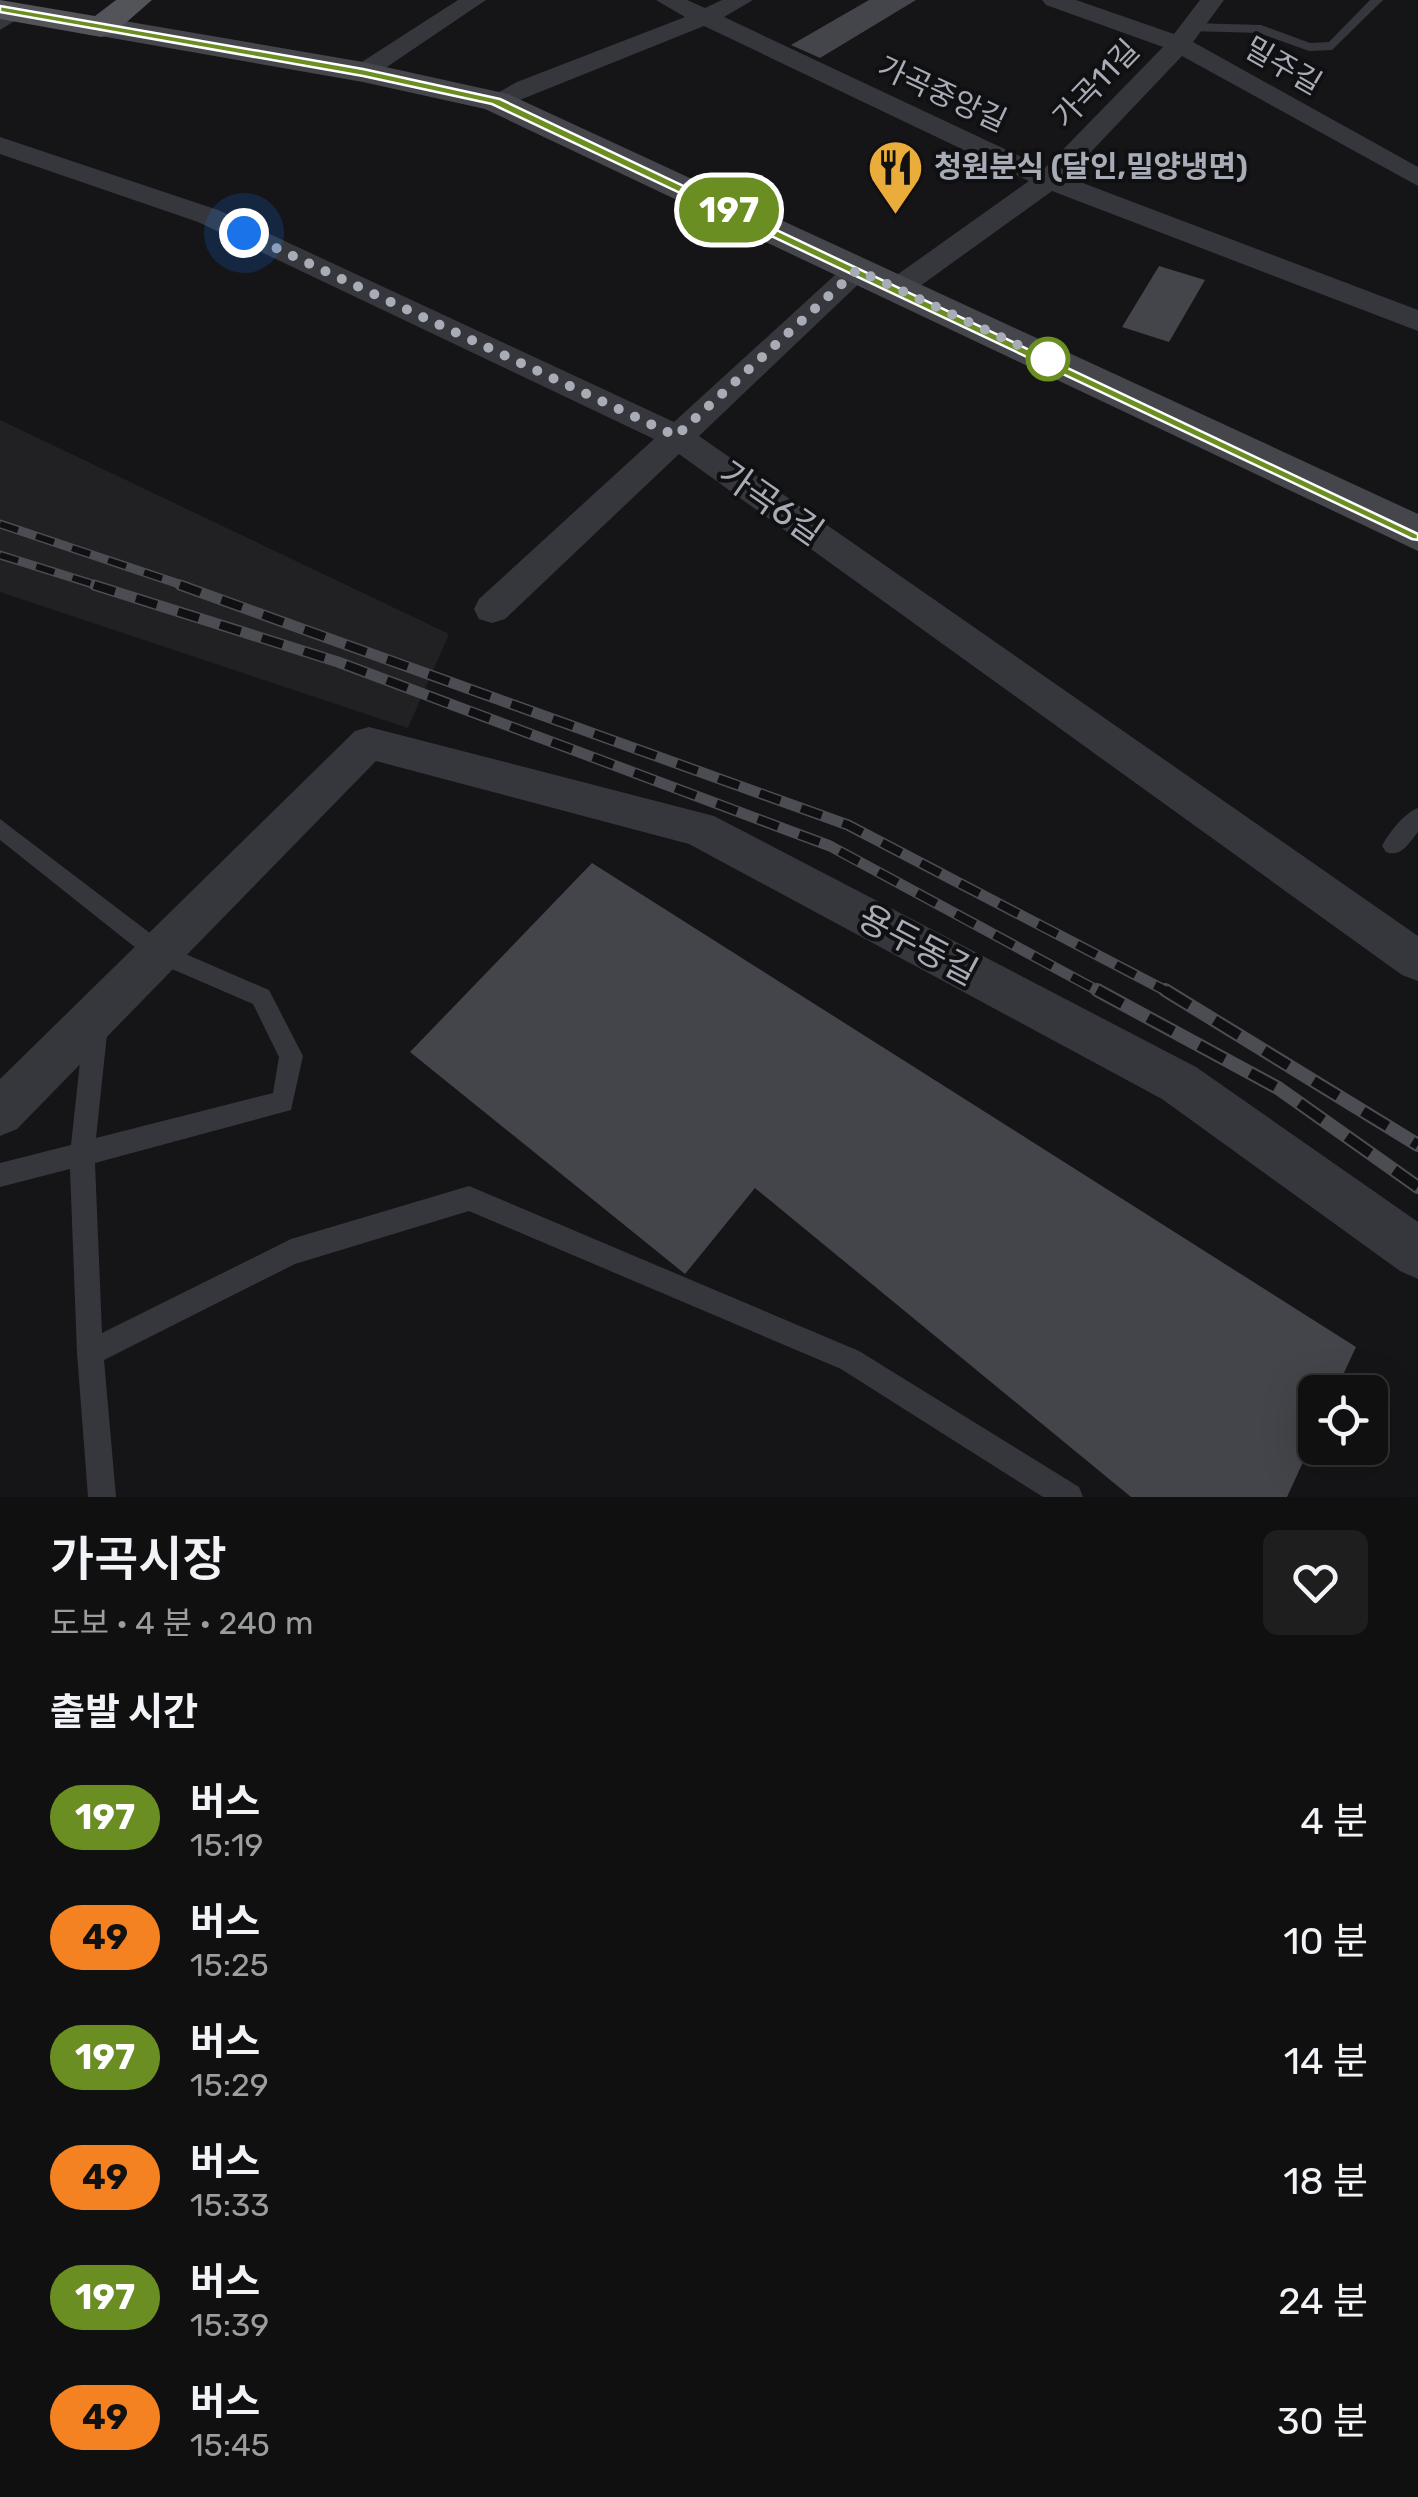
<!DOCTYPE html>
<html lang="ko">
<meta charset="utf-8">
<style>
:root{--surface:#101011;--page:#1e1e1f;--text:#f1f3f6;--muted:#9c9d9f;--line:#303031}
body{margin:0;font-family:Rubik,"Noto Sans KR",sans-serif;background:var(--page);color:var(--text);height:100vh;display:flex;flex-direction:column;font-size:38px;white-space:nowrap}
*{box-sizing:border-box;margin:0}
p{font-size:32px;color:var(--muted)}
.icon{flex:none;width:55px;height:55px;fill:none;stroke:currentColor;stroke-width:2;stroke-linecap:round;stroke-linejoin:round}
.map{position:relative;height:1497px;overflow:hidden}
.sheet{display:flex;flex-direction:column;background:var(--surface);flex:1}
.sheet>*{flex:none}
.badge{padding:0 20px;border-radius:32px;font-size:35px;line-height:65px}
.fabs{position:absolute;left:1298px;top:1375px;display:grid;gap:20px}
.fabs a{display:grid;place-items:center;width:90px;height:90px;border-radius:15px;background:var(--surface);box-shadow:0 10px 40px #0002,0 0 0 2px var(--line);font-size:50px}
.you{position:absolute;width:50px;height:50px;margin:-25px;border:8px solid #fff;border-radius:50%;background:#1a73e8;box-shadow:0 0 0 15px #1a73e833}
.map>.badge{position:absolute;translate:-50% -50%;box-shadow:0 0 0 5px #fff}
h2{padding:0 50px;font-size:38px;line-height:90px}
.round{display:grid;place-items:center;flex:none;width:105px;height:105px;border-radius:15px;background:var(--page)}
.head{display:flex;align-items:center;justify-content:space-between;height:170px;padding:0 50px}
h1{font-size:48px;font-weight:600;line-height:75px}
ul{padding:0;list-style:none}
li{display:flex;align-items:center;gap:30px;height:120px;padding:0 50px}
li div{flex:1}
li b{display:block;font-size:38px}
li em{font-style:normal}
li .badge{min-width:110px;font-weight:700;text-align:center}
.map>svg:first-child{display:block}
.built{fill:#212124}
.building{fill:#44454a}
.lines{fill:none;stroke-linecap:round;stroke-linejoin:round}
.lane{fill:#36373c;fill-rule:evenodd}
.street{fill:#36373c;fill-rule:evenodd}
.secondary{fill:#44464c;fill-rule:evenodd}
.primary{fill:#52545a;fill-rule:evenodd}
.rail-far2-casing{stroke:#4b4d53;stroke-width:9}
.rail-far1-casing{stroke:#4b4d53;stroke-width:11}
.rail-casing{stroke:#4b4d53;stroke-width:14}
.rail-far2{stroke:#101012;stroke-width:6;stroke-dasharray:19;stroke-linecap:butt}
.rail-far1{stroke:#101012;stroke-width:8;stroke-dasharray:22;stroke-linecap:butt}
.rail{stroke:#101012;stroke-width:10;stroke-dasharray:29;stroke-linecap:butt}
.line{fill:#6b8e23;stroke:#fff;stroke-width:2.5}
.walk{stroke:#a7acb6;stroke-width:10;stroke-dasharray:0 18}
.stop-dot{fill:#fff;stroke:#6b8e23;stroke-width:5}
.labels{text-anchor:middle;stroke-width:8;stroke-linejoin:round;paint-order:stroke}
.far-street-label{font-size:30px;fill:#a7acb6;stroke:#101012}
.far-poi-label{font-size:30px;font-weight:bold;fill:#a7acb6;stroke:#101012;text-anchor:start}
.street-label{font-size:35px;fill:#a7acb6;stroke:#101012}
</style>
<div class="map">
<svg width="1418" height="1497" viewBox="0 0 1418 1497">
<rect width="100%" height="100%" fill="#151517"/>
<path class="built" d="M0,420L449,634L408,728L0,592Z"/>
<path class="building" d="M869,0H916L820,58L791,45Z
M1159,266L1205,280L1169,342L1122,327Z
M592,863L1356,1347L1335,1392H1315V1436L1287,1497H1131L755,1188L685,1274L410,1052Z"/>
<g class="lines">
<path class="lane" d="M1370,0H1383L1332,50L1309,51L1259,33L1190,31L1184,27L1190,23L1261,25L1310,43L1329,42Z
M1418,808V832C1409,843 1401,858 1386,852L1382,846C1389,833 1404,813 1418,808Z
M0,819L167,946L269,990L303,1056L291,1110L95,1163L102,1333L291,1239L469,1186L859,1351L1079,1487L1083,1497H1043L841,1369L469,1211L295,1264L104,1360L116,1497H88L77,1353L70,1169L0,1187V1163L71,1145L84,1025L88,1017L96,1014L104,1017L108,1025L96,1138L273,1093L279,1057L253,1004L151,960L0,840Z"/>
<path class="street" d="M458,0H486L372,77H354L350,72L354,67Z
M656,0H687L705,8L722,0H753L724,17L1045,168L1163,47L1046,5L1042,0H1076L1174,34L1200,0H1224L1193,42L1418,167V186L1182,56L1067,177L1418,310V331L1052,191L909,294H887L883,288L887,282L1029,181L704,26L505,106L496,109L483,101L517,82L685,17Z
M17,5L29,12L0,30V13Z
M0,137L218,210L674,422L847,264H867L872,270L867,276L699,436L1418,936V981L1402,975L679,454L505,619L492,623L479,619L474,609L479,599L654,439L198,222L0,154Z
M369,727L714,816L1196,1067L1418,1222V1279L1400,1271L1162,1099L689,844L376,761L17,1129L0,1136V1079L355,731Z"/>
<path class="secondary" d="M101,17L363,62L508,94L1418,514V551L485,109L363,82L89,34L84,27L89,20Z"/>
<path class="primary" d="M0,0L95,16L116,0H152L113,34L101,37L0,19Z"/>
<defs>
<path id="rail-far2" d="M0,524L188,587
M0,555L102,587"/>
<path id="rail-far1" d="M94,585L338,662L830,846L1102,993
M180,585L848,825L1170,993"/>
<path id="rail" d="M1097,990L1278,1088L1418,1187
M1165,990L1418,1145"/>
</defs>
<use href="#rail-far2" class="rail-far2-casing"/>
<use href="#rail-far1" class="rail-far1-casing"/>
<use href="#rail" class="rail-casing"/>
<use href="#rail-far2" class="rail-far2"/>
<use href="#rail-far1" class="rail-far1"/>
<use href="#rail" class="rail"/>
</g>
<path class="line" d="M0,6L363,69L500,99L1418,534V540L1412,539L492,104L363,76L0,12Z"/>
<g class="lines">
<path class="walk" d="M244,233L676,436L857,270L1048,359"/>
</g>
<defs>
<symbol id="restaurant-pin" viewBox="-11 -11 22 30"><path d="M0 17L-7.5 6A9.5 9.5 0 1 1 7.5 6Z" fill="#eaac3a" stroke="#101012"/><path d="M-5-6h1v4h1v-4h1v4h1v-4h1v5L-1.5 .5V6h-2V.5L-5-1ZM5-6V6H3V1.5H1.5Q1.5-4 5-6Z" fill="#111"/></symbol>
</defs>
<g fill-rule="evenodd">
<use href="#restaurant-pin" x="864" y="136" width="63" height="86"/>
</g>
<circle class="stop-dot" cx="1048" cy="359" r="20"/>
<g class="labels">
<g class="far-street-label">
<text transform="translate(1283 66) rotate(30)" y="10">밀주길</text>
<text transform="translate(1096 84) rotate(-46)" y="10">가곡11길</text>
<text transform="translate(942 94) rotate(25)" y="10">가곡중앙길</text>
</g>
<g class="far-poi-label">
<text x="934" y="177">청원분식 (달인,밀양냉면)</text>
</g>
<g class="street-label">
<text transform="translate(771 503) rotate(35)" y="12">가곡6길</text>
<text transform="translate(918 945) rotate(28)" y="12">용두동길</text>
</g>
</g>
</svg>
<div class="fabs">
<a><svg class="icon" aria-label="locate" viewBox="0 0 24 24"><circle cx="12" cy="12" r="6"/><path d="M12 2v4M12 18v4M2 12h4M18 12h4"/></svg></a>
</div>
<div class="you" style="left:244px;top:233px"></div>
<b class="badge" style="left:729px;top:210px;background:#6b8e23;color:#fff">197</b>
</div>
<section class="sheet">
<div class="head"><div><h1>가곡시장</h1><p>도보 · 4 분 · 240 m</p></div><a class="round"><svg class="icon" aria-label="heart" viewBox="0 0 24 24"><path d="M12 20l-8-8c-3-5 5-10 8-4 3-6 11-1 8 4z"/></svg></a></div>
<h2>출발 시간</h2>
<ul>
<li><span class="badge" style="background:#6b8e23;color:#fff">197</span><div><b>버스</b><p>15:19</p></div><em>4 분</em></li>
<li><span class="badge" style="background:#f58220;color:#111">49</span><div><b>버스</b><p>15:25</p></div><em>10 분</em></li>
<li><span class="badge" style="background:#6b8e23;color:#fff">197</span><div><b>버스</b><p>15:29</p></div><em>14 분</em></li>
<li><span class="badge" style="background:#f58220;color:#111">49</span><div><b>버스</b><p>15:33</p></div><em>18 분</em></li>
<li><span class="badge" style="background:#6b8e23;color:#fff">197</span><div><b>버스</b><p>15:39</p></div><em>24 분</em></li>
<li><span class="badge" style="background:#f58220;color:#111">49</span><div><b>버스</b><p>15:45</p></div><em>30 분</em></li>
</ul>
</section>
